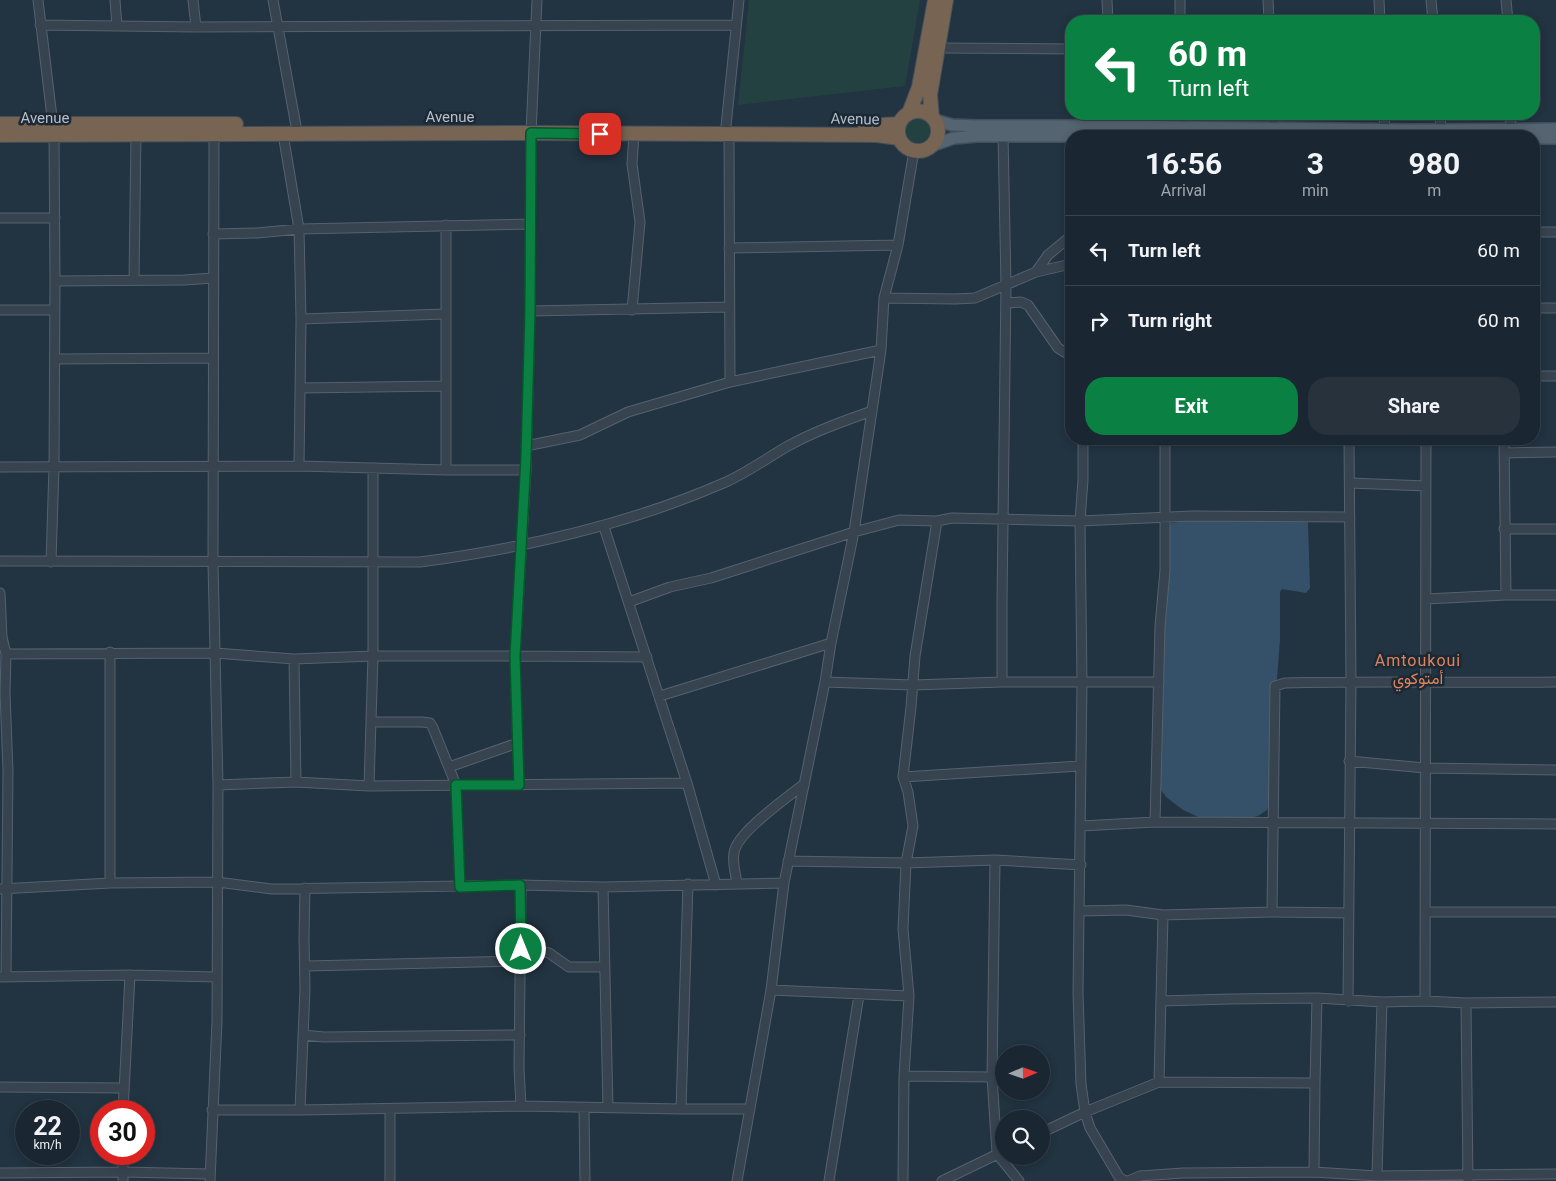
<!DOCTYPE html>
<html lang="en">
<head>
<meta charset="utf-8">
<style>
	body { margin:0; font-family:Roboto,Vazirmatn,sans-serif; background:#27323d; color:#f1f3f6; height:100vh; display:flex; flex-direction:column; font-size:19px; white-space:nowrap }
	* { box-sizing:border-box; margin:0 }
	p { font-size:16px; color:#9fa5ab }
	.icon { flex:none; width:28px; height:28px; fill:none; stroke:currentColor; stroke-width:2; stroke-linecap:round; stroke-linejoin:round }
	.map { position:relative; flex:1; overflow:hidden }
	.drawer { position:absolute; left:1065px; top:130px; width:475px; height:315px; display:flex; flex-direction:column; background:#1a2631; border-radius:20px; box-shadow:0 2px 8px #0003,0 0 0 1px #38434d }
	.drawer>* { flex:none }
	.top-card { position:absolute; left:1065px; top:15px; width:475px; height:105px; border-radius:20px; box-shadow:0 2px 8px #0003,0 0 0 1px #38434d; background:#0b8043; color:#fff; overflow:hidden }
	.needle { width:32px; rotate:88deg }
	.fabs { position:absolute; left:995px; top:1045px; display:grid; gap:10px }
	.fabs a { display:grid; place-items:center; width:55px; height:55px; border-radius:50%; background:#1a2631; box-shadow:0 2px 8px #0003,0 0 0 1px #38434d; font-size:25px }
	.speed { position:absolute; left:15px; top:1100px; display:flex; gap:10px; font-size:25px; font-weight:700; text-align:center }
	.speed>* { display:grid; place-content:center; width:65px; height:65px; border-radius:50%; background:#1a2631; box-shadow:0 2px 8px #0003,0 0 0 1px #38434d; line-height:1 }
	.speed small { font-size:12px; font-weight:400 }
	.speed .limit { border:8px solid #d22; background:#fff; color:#111 }
	.pin { position:absolute; display:grid; place-items:center; width:42px; height:42px; color:#fff; margin:-21px; border-radius:10px; box-shadow:0 2px 8px #0006 }
	.me { position:absolute; width:55px; margin:-28px; rotate:0deg; stroke-linejoin:round; filter:drop-shadow(0 0 4px #0008) }
	.turn { display:flex; align-items:center; gap:18px; height:105px; padding:0 20px; font-size:22px }
	.turn .icon { width:65px; height:65px; stroke-width:2.5 }
	.turn b { display:block; font-size:35px; line-height:42px }
	.eta { display:flex; justify-content:space-evenly; align-items:center; height:85px; text-align:center }
	.eta b { font-size:30px; font-weight:700; line-height:35px }
	.primary-button { display:flex; gap:10px; margin-top:auto; padding:10px 20px }
	.primary-button a { flex:1; height:58px; border-radius:20px; background:#0b8043; color:#fff; font-size:20px; font-weight:700; line-height:58px; text-align:center }
	.primary-button a+a { background:#27323d; color:#f1f3f6 }
	ul { padding:0; list-style:none }
	li { display:flex; align-items:center; gap:15px; height:70px; padding:0 20px; border-top:1px solid #38434d }
	li div { flex:1 }
	li b { display:block; font-size:19px }
	li em { font-style:normal }
	.map>svg:first-child { display:block }
	.green { fill:#244141 }
	.water { fill:#345169 }
	.lines { fill:none; stroke-linecap:round; stroke-linejoin:round }
	.minor-casing { stroke:#55626e; stroke-width:11 }
	.major-casing { stroke:#43505c; stroke-width:14 }
	.highway-casing { stroke:#424f5b; stroke-width:16 }
	.minor { stroke:#374450; stroke-width:9 }
	.major { stroke:#546470; stroke-width:11 }
	.highway { stroke:#776453; stroke-width:14 }
	.route-casing { stroke:#07532c; stroke-width:12 }
	.route { stroke:#0b8043; stroke-width:9 }
	.labels { text-anchor:middle; dominant-baseline:central; stroke-width:5; stroke-linejoin:round; paint-order:stroke }
	.street-label { font-size:15px; fill:#b3bfcb; stroke:#1c2935 }
	.neighbourhood-label { font-size:16px; letter-spacing:1px; fill:#de845b; stroke:#1c2935 }
</style>
</head>
<body>
<div class="map">
<svg width="1556" height="1181" viewBox="0 0 1556 1181">
	<rect width="100%" height="100%" fill="#223341"/>
	<path class="green" d="M 749,0 L 920,0 L 905,86 L 738,105 Z
		M904 130a13 13 0 1 1 26 0a13 13 0 1 1-26 0Z"/>
	<path class="water" d="M 1302,520 L 1308,522 L 1310,588 L 1306,593 L 1282,589 L 1280,592 L 1280,640 L 1277,679 L 1272,687 L 1269,714 L 1272,723 L 1270,801 L 1267,810 L 1258,816 L 1245,819 L 1203,819 L 1183,810 L 1166,797 L 1161,790 L 1158,782 L 1160,712 L 1170,525 L 1172,523 L 1188,521 Z"/>
	<g class="lines">
		<g class="minor-casing">
			<path id="minor" d="M 38,0 L 54,134 L 55,281 L 54,467 L 51,562
				M 115,0 L 117,26
				M 193,0 L 196,27
				M 273,0 L 296,126
				M 1107,0 L 1108,21
				M 1180,0 L 1180,21
				M 1268,0 L 1269,21
				M 1379,0 L 1380,21
				M 1431,0 L 1433,21
				M 1506,0 L 1508,21
				M 40,25 L 196,27 L 736,25
				M 939,48 L 1071,49
				M 1112,114 L 1113,131
				M 1183,114 L 1183,128
				M 1273,114 L 1275,136
				M 1440,114 L 1441,129
				M 726,126 L 739,0
				M 1384,129 L 1385,114
				M 283,134 L 299,229 L 301,319 L 299,466
				M 729,134 L 730,382
				M 1510,136 L 1511,114
				M 0,218 L 55,218
				M 446,225 L 446,470
				M 1534,232 L 1556,232
				M 213,234 L 257,233 L 299,229 L 530,224
				M 729,248 L 898,245
				M 1036,272 L 1071,264
				M 134,280 L 136,134
				M 55,281 L 184,280 L 213,278
				M 884,298 L 955,299 L 975,298 L 1036,272 L 1048,255 L 1071,236
				M 1006,303 L 1021,302 L 1028,305 L 1058,348 L 1071,356
				M 1534,308 L 1556,308
				M 0,310 L 55,310
				M 632,310 L 640,222 L 632,164 L 634,134
				M 530,311 L 729,307
				M 301,319 L 445,314
				M 55,359 L 213,358
				M 1534,376 L 1556,376
				M 300,388 L 446,386
				M 1083,439 L 1083,480 L 1080,521 L 1082,682 L 1078,993 L 1081,1084 L 1085,1112 L 1090,1128 L 1119,1177 L 1125,1181
				M 1504,439 L 1506,595
				M 526,446 L 580,435 L 628,412 L 730,382 L 881,350
				M 1504,453 L 1556,452
				M 0,467 L 299,466 L 446,470 L 526,470
				M 1350,483 L 1426,486
				M 1504,529 L 1556,529
				M 0,561 L 420,562 C 525,548 628,525 726,482 C 748,472 767,458 788,446 C 815,431 844,421 872,411
				M 0,593 L 2,637 L 6,654 L 5,693 L 8,771 L 6,976
				M 1426,599 L 1506,595 L 1556,595
				M 629,602 L 670,587 L 711,578 L 854,532 L 899,520 L 937,521 L 952,518 L 1080,521 L 1192,516 L 1350,517
				M 6,654 L 215,653 L 294,659 L 373,656 L 515,656 L 647,657
				M 294,659 L 296,782
				M 825,682 L 913,685 L 1002,682 L 1159,682
				M 1002,682 L 1002,603 L 1006,285 L 1003,135
				M 660,696 L 831,643
				M 371,722 L 422,722 L 430,723 L 433,728 L 456,785 L 460,887
				M 1349,761 L 1425,768 L 1556,770
				M 449,767 L 512,745
				M 903,777 L 1080,766
				M 687,783 L 716,885
				M 218,785 L 296,782 L 369,786 L 687,783 L 604,527
				M 519,785 L 515,656 L 526,470 L 530,311 L 531,133 L 537,0
				M 369,786 L 373,656 L 373,468
				M 1155,822 L 1160,626 L 1165,570 L 1165,439
				M 1081,826 L 1155,822 L 1556,824
				M 995,860 L 992,1077 L 997,1154 L 1019,1181
				M 788,861 L 906,863 L 995,860 L 1081,865
				M 110,883 L 110,652
				M 737,884 C 736,875 732,862 734,853 C 736,833 788,797 804,784
				M 521,885 L 519,1068 L 521,1106
				M 603,887 L 608,1108
				M 0,889 L 110,883 L 217,882 L 272,889 L 521,885 L 603,887 L 784,883
				M 1080,911 L 1126,910 L 1163,915 L 1272,912 L 1348,913
				M 1272,912 L 1275,686 L 1285,683 C 1375,681 1466,683 1556,682
				M 1425,912 L 1556,912
				M 521,949 L 538,950 L 549,953 L 569,967 L 605,967
				M 306,966 L 521,961
				M 0,977 L 130,975 L 217,977
				M 771,990 L 909,996
				M 1161,1001 L 1230,999 L 1317,998 L 1382,1002 L 1425,1001 L 1466,1003 L 1556,1002
				M 1348,1001 L 1351,681 L 1349,439
				M 1425,1001 L 1426,439
				M 1466,1003 L 1468,1181
				M 303,1035 L 324,1037 L 520,1035
				M 904,1076 L 992,1077
				M 1159,1082 L 1163,915
				M 0,1087 L 123,1088
				M 584,1107 L 585,1181
				M 681,1109 L 688,884
				M 212,1110 L 300,1110 L 521,1106 L 681,1109 L 750,1109
				M 300,1110 L 305,989 L 304,937 L 305,888
				M 123,1111 L 130,975
				M 1041,1133 L 1085,1112 L 1159,1082 L 1315,1083
				M 123,1154 L 123,1181
				M 1314,1172 L 1315,1083 L 1317,998
				M 0,1173 L 123,1172 L 210,1174
				M 1377,1176 L 1382,1002
				M 210,1181 L 217,1021 L 218,785 L 213,563 L 214,134
				M 390,1181 L 390,1109
				M 737,1181 L 771,990 L 784,883 L 825,682 L 831,643 L 854,532 L 881,350 L 884,298 L 898,245 L 914,151
				M 829,1181 L 859,995
				M 903,1181 L 904,1076 L 909,996 L 903,929 L 906,863 L 913,826 L 908,792 L 903,777 L 911,707 L 915,656 L 937,521
				M 942,1181 L 1004,1151
				M 1128,1181 L 1140,1176 L 1183,1173 L 1314,1172 L 1377,1176 L 1556,1174"/>
		</g>
		<g class="major-casing">
			<path id="major" d="M 935,120 L 952,125 L 978,126 L 1112,126 L 1412,130 L 1556,129
				M 1534,138 L 1556,138
				M 931,146 L 954,138 L 977,136 L 1198,136"/>
		</g>
		<g class="highway-casing">
			<path id="highway" d="M898 131a20 20 0 1 1 40 0a20 20 0 1 1-40 0Z
				M 909,113 L 919,87 L 935,0
				M 932,117 L 930,95 L 946,0
				M 0,124 L 236,124
				M 865,126 L 899,124
				M 0,135 L 531,133 L 877,135 L 899,138"/>
		</g>
		<use href="#minor" class="minor"/>
		<use href="#major" class="major"/>
		<use href="#highway" class="highway"/>
	</g>
	<g class="lines">
		<g class="route-casing">
			<path id="route" d="M 521,949 L 520,885 L 460,887 L 456,785 L 519,785 L 515,656 L 526,458 L 530,311 L 531,133 L 600,134"/>
		</g>
		<use href="#route" class="route"/>
	</g>
	<g class="labels">
		<g class="street-label">
			<text x="450" y="117">Avenue</text>
			<text x="45" y="118">Avenue</text>
			<text transform="translate(855 119) rotate(1)">Avenue</text>
		</g>
		<g class="neighbourhood-label">
			<text x="1418" y="660">Amtoukoui<tspan x="1418" dy="18">أمتوكوي</tspan></text>
		</g>
	</g>
</svg>
<div class="fabs">
<a><svg class="needle" viewBox="-14 -14 28 28"><path d="M0-13l5 13h-10z" fill="#e53935"/><path d="M0 13l5-13h-10z" fill="#9fa5ab"/></svg></a>
<a><svg class="icon" aria-label="search" viewBox="0 0 24 24"><circle cx="10" cy="10" r="6"/><path d="M15 15l6 6"/></svg></a>
</div>
<div class="speed"><div>22<small>km/h</small></div><div class="limit">30</div></div>
<div class="pin" style="left:600px;top:134px;background:#d93025"><svg class="icon" aria-label="arrive" viewBox="0 0 24 24"><path d="M6 21V4h12l-3 4 3 4H6"/></svg></div>
<svg class="me" style="left:521px;top:949px" viewBox="-20 -20 40 40"><circle r="17" fill="#0b8043" stroke="#fff" stroke-width="3"/><path d="M0-11L8 9 0 5-8 9z" fill="#fff"/></svg>
<div class="top-card">
<div class="turn"><svg class="icon" aria-label="left" viewBox="0 0 24 24"><path d="M17 20v-9H6M10 6l-5 5 5 5"/></svg><div><b>60 m</b>Turn left</div></div>
</div>
<section class="drawer">
<div class="eta">
<div><b>16:56</b><p>Arrival</p></div>
<div><b>3</b><p>min</p></div>
<div><b>980</b><p>m</p></div>
</div>
<ul>
<li><svg class="icon" aria-label="left" viewBox="0 0 24 24"><path d="M17 20v-9H6M10 6l-5 5 5 5"/></svg><div><b>Turn left</b></div><em>60 m</em></li>
<li><svg class="icon" aria-label="right" viewBox="0 0 24 24"><path d="M7 20v-9h11M14 6l5 5-5 5"/></svg><div><b>Turn right</b></div><em>60 m</em></li>
</ul>
<div class="primary-button"><a>Exit</a><a>Share</a></div>
</section>
</div>
</body>
</html>
